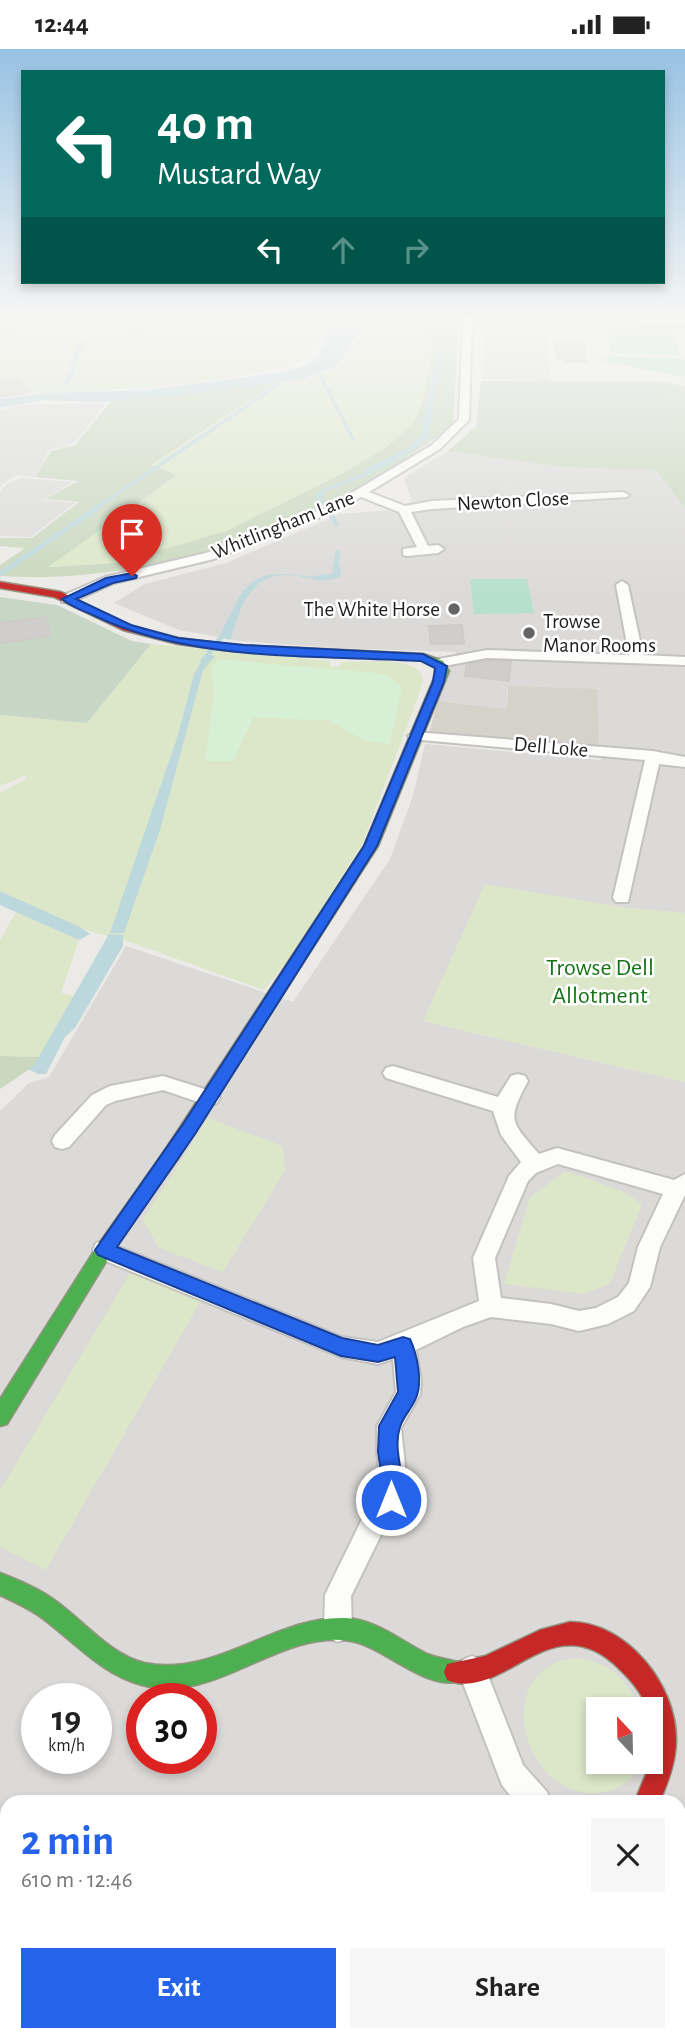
<!DOCTYPE html>
<html lang="en">
<head>
<meta charset="utf-8">
<style>
	body { margin:0; font-family:"Alegreya Sans",sans-serif; background:#f6f6f6; color:#222; height:100vh; display:flex; flex-direction:column; font-size:26px; white-space:nowrap }
	* { box-sizing:border-box; margin:0 }
	p { font-size:23px; color:#767676 }
	.icon { flex:none; width:38px; height:38px; fill:none; stroke:currentColor; stroke-width:2; stroke-linecap:round; stroke-linejoin:round }
	.map { position:relative; flex:1; overflow:hidden }
	.details { position:absolute; left:0px; top:1746px; width:686px; height:247px; display:flex; flex-direction:column; background:#fff; border-radius:21px 21px 0 0; box-shadow:0 4px 10px #0003 }
	.details>* { flex:none }
	.banner { position:absolute; left:21px; top:21px; width:644px; height:214px; border-radius:0px; box-shadow:0 4px 10px #0003; background:#00695c; color:#fff; overflow:hidden }
	.needle { width:46px; rotate:338deg }
	.fabs { position:absolute; left:586px; top:1648px; display:grid; gap:14px }
	.fabs a { display:grid; place-items:center; width:77px; height:77px; border-radius:0px; background:#fff; box-shadow:0 4px 10px #0003; font-size:35px }
	.speed { position:absolute; left:21px; top:1634px; display:flex; gap:14px; font-size:35px; font-weight:700; text-align:center }
	.speed>* { display:grid; place-content:center; width:91px; height:91px; border-radius:50%; background:#fff; box-shadow:0 4px 10px #0003; line-height:1 }
	.speed small { font-size:18px; font-weight:400 }
	.speed .limit { border:10px solid #d22; background:#fff; color:#111 }
	.pin { position:absolute; display:grid; place-items:center; width:60px; height:60px; color:#fff; margin:-72px -30px; border-radius:50% 50% 50% 0; rotate:-45deg; box-shadow:0 0 7px #0007 }
	.pin .icon { rotate:45deg }
	.me { position:absolute; width:77px; margin:-38px; rotate:0deg; stroke-linejoin:round; filter:drop-shadow(0 0 5px #0008) }
	.turn { display:flex; align-items:center; gap:24px; height:147px; padding:0 21px; font-size:32px }
	.turn .icon { width:91px; height:91px; stroke-width:2.5 }
	.turn b { display:block; font-size:49px; line-height:60px }
	.lanes { display:flex; align-items:center; height:66px; padding:0 21px; background:#0003; justify-content:center; gap:35px; direction:ltr }
	.lanes .off { opacity:.35 }
	.round { display:grid; place-items:center; flex:none; width:74px; height:74px; border-radius:0px; background:#f6f6f6 }
	.headline { display:flex; align-items:center; justify-content:space-between; height:119px; padding:0 21px }
	h1 { font-size:42px; font-weight:700; line-height:52px; color:#2563eb }
	.primary-button { display:flex; gap:14px; margin-top:auto; padding:14px 21px }
	.primary-button a { flex:1; height:80px; border-radius:0px; background:#2563eb; color:#fff; font-size:28px; font-weight:700; line-height:80px; text-align:center }
	.primary-button a+a { background:#f6f6f6; color:#222 }
	.status { display:flex; justify-content:space-between; align-items:center; height:49px; padding:0 35px; background:#fff; direction:ltr }
	.status svg { height:19px; fill:currentColor }
	.map>svg:first-child { display:block }
	.residential { fill:#dbdad8; fill-rule:evenodd }
	.construction { fill:#d5d3c9 }
	.grass { fill:#dbe7c8 }
	.forest { fill:#c9d8be }
	.cemetery { fill:#c7d6c5 }
	.park { fill:#d7f0d5 }
	.pitch { fill:#b6e0cb }
	.parking { fill:#dcdbda }
	.water { fill:#bdd8dc }
	.lines { fill:none; stroke-linecap:round; stroke-linejoin:round }
	.stream-far1 { stroke:#bdd8dc; stroke-width:3.5 }
	.stream { stroke:#bdd8dc; stroke-width:5 }
	.building { fill:#d0cecc; stroke:#cfcbc8; stroke-width:2 }
	.street-casing { stroke:#c3c2c1; stroke-width:4 }
	.fast-casing { stroke:#949481; stroke-width:3 }
	.slow-casing { stroke:#949481; stroke-width:3 }
	.jam-casing { stroke:#949481; stroke-width:3 }
	.street { fill:#fcfcfb; fill-rule:evenodd }
	.fast { fill:#4caf50; fill-rule:evenodd }
	.slow { fill:#ffc107; fill-rule:evenodd }
	.jam { fill:#c62828; fill-rule:evenodd }
	.route { fill:#2563eb; stroke:#184099; stroke-width:2 }
	.poi-dot { fill:#666564; stroke:#fff; stroke-width:2.5 }
	.labels { text-anchor:middle; dominant-baseline:central; stroke-width:5; stroke-linejoin:round; paint-order:stroke }
	.far-street-label { font-size:21px; fill:#1e1e1e; stroke:#fff }
	.far-poi-label { font-size:21px; fill:#1e1e1e; stroke:#fff; text-anchor:end }
	.park-label { font-size:24px; fill:#157316; stroke:#fff }
</style>
</head>
<body>
<div class="status"><b>12:44</b><svg viewBox="0 0 49 12"><path d="M0 12V9h3v3zM5 12V6h3v6zM10 12V3h3v9zM15 12V0h3v12zM26 1h20v11H26zM47 4h2v5h-2z"/></svg></div>
<div class="map">
<svg width="685" height="1992" viewBox="0 0 685 1992">
	<rect width="100%" height="100%" fill="#eceae7"/>
	<path class="residential" d="M 448,402 L 562,418 L 657,422 L 685,460 L 685,864 L 627,859 L 423,972 L 685,1033 L 685,1807 L 679,1809 L 679,1754 L 7,1754 L 7,1920 L 0,1919 L 0,1062 L 29,1034 L 49,1028 L 126,897 L 293,953 L 390,810 L 413,747 L 425,695 L 601,711 L 596,640 L 507,640 L 507,660 L 438,652 L 456,603 L 336,599 L 240,592 L 179,581 L 114,554 L 145,535 L 226,514 L 340,465 L 391,461 L 412,453 L 404,429 ZM 37,1650 L 96,1650 L 96,1710 L 37,1710 ZM 142,1650 L 201,1650 L 201,1710 L 142,1710 ZM 598,1661 L 651,1661 L 651,1713 L 598,1713 Z"/>
	<path class="construction" d="M 0,269 L 31,269 L 24,283 L 0,288 Z
		M 19,327 L 29,345 L 0,349 L 0,328 Z
		M 508,637 L 597,640 L 600,705 L 428,687 L 438,652 L 507,660 Z"/>
	<path class="grass" d="M 31,269 L 339,269 L 301,314 L 224,330 L 127,340 L 29,345 L 19,327 L 0,328 L 0,288 L 24,283 Z
		M 371,271 L 422,275 L 433,299 L 422,353 L 413,374 L 388,397 L 338,427 L 226,482 L 116,514 L 46,518 L 177,426 L 150,417 L 275,335 L 307,331 L 332,322 L 344,314 Z
		M 151,595 L 330,612 L 330,617 L 340,618 L 341,613 C 366,613 404,606 422,625 L 423,632 L 416,654 L 412,657 L 415,657 L 362,795 L 294,903 L 264,941 L 124,891 L 88,882 L 0,842 L 0,744 L 25,731 L 26,726 L 0,737 L 0,666 L 87,674 Z
		M 485,835 L 627,859 L 685,864 L 685,1033 L 423,972 Z
		M 16,863 L 79,891 L 61,944 L 74,947 L 39,1008 L 0,1007 L 0,891 Z
		M 208,1069 L 283,1097 L 285,1121 L 223,1223 L 159,1199 L 143,1171 Z
		M 566,1122 L 622,1142 L 642,1155 L 610,1234 L 585,1245 L 504,1235 L 530,1148 Z
		M 130,1224 L 202,1250 L 46,1521 L 0,1498 L 0,1441 Z
		M 578,1609 C 616,1616 623,1631 644,1661 L 598,1661 L 598,1713 L 642,1713 C 635,1727 626,1737 611,1741 C 538,1765 487,1644 557,1613 C 563,1610 571,1610 578,1609 Z"/>
	<path class="forest" d="M 373,269 L 459,269 L 453,376 C 326,472 161,537 0,527 L 0,516 L 25,499 L 0,497 L 0,489 L 32,489 L 79,453 L 45,450 L 78,432 L 35,428 L 51,402 L 75,396 L 111,352 L 276,334 L 151,416 L 177,426 L 48,518 L 116,514 L 226,482 L 338,427 L 388,397 L 413,374 L 422,355 L 433,299 L 422,275 L 371,271 Z
		M 655,332 L 685,337 L 685,460 L 657,422 L 562,418 L 448,402 L 474,379 L 675,378 Z
		M 0,1007 L 39,1008 L 34,1017 L 0,1040 Z
		M 685,1807 L 685,1959 L 679,1961 L 679,1809 Z
		M 0,1919 L 7,1920 L 7,1986 L 588,1986 L 568,1992 L 0,1992 Z"/>
	<path class="cemetery" d="M 481,332 L 655,332 L 676,378 L 476,379 Z
		M 0,548 L 57,556 L 132,592 L 151,595 L 87,674 L 0,666 Z"/>
	<path class="park" d="M 219,610 L 387,625 L 402,638 L 390,695 L 365,692 L 329,671 L 253,669 L 233,712 L 205,712 L 214,644 L 211,619 Z"/>
	<path class="pitch" d="M 604,271 L 685,275 L 685,284 L 605,282 Z
		M 606,284 L 673,285 L 680,306 L 611,304 Z
		M 610,307 L 685,310 L 685,328 L 601,312 Z
		M 470,530 L 527,530 L 534,564 L 474,565 Z"/>
	<path class="parking" d="M 485,270 L 549,272 L 550,276 L 575,277 L 576,287 L 547,286 L 550,332 L 483,330 Z
		M 106,354 L 80,388 L 68,397 L 49,401 L 35,428 L 17,426 L 0,437 L 0,361 L 23,356 Z
		M 21,429 L 73,433 L 42,451 L 75,454 L 31,488 L 0,487 L 0,443 L 8,434 Z
		M 403,535 L 441,536 L 444,566 L 405,566 Z"/>
	<path class="water" d="M 139,269 L 144,269 L 136,290 L 300,290 L 327,287 L 342,269 L 371,269 L 362,278 L 338,317 L 301,331 L 172,347 L 100,353 L 43,351 L 0,359 L 0,350 L 50,344 L 148,341 L 272,325 L 304,317 L 316,310 L 324,294 L 322,290 L 304,293 L 85,293 L 70,334 L 64,335 L 78,293 L 0,293 L 0,291 L 129,290 Z
		M 442,269 L 445,269 L 446,273 L 429,389 C 402,414 360,430 326,442 L 322,450 L 327,454 L 321,457 L 315,447 C 321,438 333,437 344,432 C 369,422 403,408 423,389 Z
		M 334,516 L 340,516 L 341,527 C 327,535 313,530 298,527 C 253,520 240,554 231,591 L 220,589 C 232,575 234,556 245,541 C 265,514 302,530 328,528 L 333,526 Z
		M 206,605 L 215,607 L 203,621 L 160,781 L 124,884 L 110,884 L 178,686 L 194,625 Z
		M 0,842 L 80,878 L 90,885 L 79,891 L 0,856 Z
		M 109,885 L 123,886 L 123,897 L 75,979 L 65,988 L 46,1025 L 38,1025 L 28,1020 L 34,1016 Z"/>
	<g class="lines">
		<path class="stream-far1" d="M 320,326 L 353,390
			M 366,422 L 413,398 L 421,389 L 432,341
			M 317,448 L 330,461
			M 93,461 L 278,336 L 282,329"/>
		<path class="stream" d="M 328,460 L 336,475
			M 0,525 L 96,460
			M 318,529 L 334,527 L 338,504
			M 203,612 L 222,587 L 245,543"/>
	</g>
	<path class="building" d="M 554,289 L 583,289 L 586,313 L 565,313 L 564,310 L 557,310 Z
		M 46,568 L 50,587 L 0,594 L 0,574 Z
		M 462,576 L 464,595 L 431,595 L 429,577 Z
		M 487,612 L 511,612 L 509,632 L 465,627 L 467,615 Z"/>
	<g class="lines">
		<g class="street-casing">
			<path id="street" d="M 463,269 L 472,269 L 469,371 L 440,400 L 369,443 L 405,457 L 432,452 L 623,443 L 629,446 L 627,448 L 432,460 L 411,463 L 428,497 L 438,496 L 444,500 L 438,504 L 407,507 L 403,506 L 403,500 L 417,498 L 399,463 L 361,448 L 336,462 L 214,510 L 114,534 L 72,553 L 62,553 L 62,547 L 105,528 L 206,504 L 328,458 L 432,396 L 459,370 Z
				M 622,532 L 628,536 L 643,606 L 685,608 L 685,616 L 487,609 L 439,618 L 432,614 L 439,610 L 487,601 L 629,606 L 616,536 Z
				M 415,683 L 653,702 L 685,708 L 685,718 L 659,715 L 628,853 L 616,853 L 613,849 L 645,711 L 410,690 L 408,687 Z
				M 393,1017 L 498,1048 L 511,1027 L 518,1025 L 525,1027 L 528,1032 C 507,1071 510,1072 539,1105 L 557,1099 L 674,1131 L 685,1125 L 685,1146 L 660,1198 L 650,1238 L 634,1262 L 608,1275 L 579,1282 L 551,1275 L 491,1268 L 463,1278 L 416,1301 L 421,1332 L 420,1345 L 401,1379 L 407,1436 L 404,1451 L 381,1486 L 351,1547 L 352,1579 L 348,1589 L 338,1593 L 328,1589 L 324,1579 L 325,1546 L 363,1468 L 379,1446 L 381,1436 L 377,1403 L 377,1377 L 396,1343 L 393,1310 L 378,1315 L 341,1308 L 96,1208 L 93,1201 L 96,1194 L 104,1192 L 342,1288 L 378,1293 L 479,1252 L 473,1209 L 509,1127 L 521,1113 L 501,1086 L 493,1062 L 386,1029 L 383,1024 L 386,1019 ZM 558,1115 L 663,1145 L 638,1198 L 629,1234 L 618,1248 L 596,1259 L 579,1262 L 551,1255 L 501,1249 L 495,1209 L 528,1132 L 536,1124 Z
				M 163,1027 L 217,1044 L 220,1049 L 217,1054 L 210,1057 L 163,1041 L 115,1052 L 106,1056 L 69,1098 L 62,1100 L 55,1098 L 52,1092 L 55,1086 L 92,1046 L 110,1037 Z
				M 472,1607 L 482,1611 L 523,1716 L 547,1743 L 551,1754 L 516,1754 L 502,1736 L 458,1621 L 462,1611 Z"/>
		</g>
		<g class="fast-casing">
			<path id="fast" d="M 298,599 L 423,605 L 443,612 L 449,622 L 378,797 L 354,834 L 349,835 L 342,831 L 364,797 L 437,622 L 434,616 L 421,611 L 294,604 L 292,602 Z
				M 171,1099 L 177,1101 L 180,1106 L 177,1111 L 110,1206 L 7,1375 L 0,1377 L 0,1350 L 98,1196 L 165,1101 Z
				M 0,1524 C 20,1532 40,1540 57,1553 C 84,1573 111,1606 144,1614 C 216,1629 274,1567 345,1569 C 375,1570 401,1592 427,1605 C 439,1610 451,1610 463,1615 L 466,1623 L 463,1631 C 429,1645 385,1598 351,1592 C 277,1580 218,1656 142,1636 C 100,1625 72,1590 38,1566 C 26,1558 13,1552 0,1546 Z"/>
		</g>
		<g class="slow-casing">
			<path id="slow" d="M 349,827 L 356,831 L 177,1111 L 165,1111 L 162,1106 L 165,1101 L 344,828 Z"/>
		</g>
		<g class="jam-casing">
			<path id="jam" d="M 0,533 L 61,543 L 131,577 L 178,589 L 232,596 L 298,599 L 304,602 L 298,605 L 232,602 L 178,595 L 123,581 L 54,548 L 0,539 Z
				M 570,1573 C 627,1573 677,1637 676,1691 C 676,1713 668,1734 659,1754 L 634,1754 L 651,1713 L 651,1661 L 648,1661 C 642,1642 627,1627 613,1614 C 548,1558 503,1654 447,1631 L 444,1623 L 447,1615 L 485,1607 L 540,1581 Z"/>
		</g>
		<use href="#street" class="street"/>
		<use href="#fast" class="fast"/>
		<use href="#slow" class="slow"/>
		<use href="#jam" class="jam"/>
	</g>
	<linearGradient id="sky" x2="0" y2="1"><stop stop-color="#97c2e3"/><stop offset="0.49" stop-color="#f6f6f4"/><stop offset="1" stop-color="#f6f6f4" stop-opacity="0"/></linearGradient>
	<rect width="685" height="548" fill="url(#sky)"/>
	<path class="route" d="M 132,524 L 137,527 L 136,529 L 113,534 L 76,550 L 131,576 L 178,589 L 244,596 L 423,605 L 447,617 L 444,633 L 377,797 L 195,1085 L 117,1198 L 342,1289 L 378,1296 L 403,1288 L 410,1290 C 417,1305 423,1333 416,1349 C 412,1359 403,1368 400,1378 C 391,1405 410,1431 398,1458 L 391,1461 L 383,1458 L 380,1451 L 383,1436 L 378,1403 L 379,1377 L 398,1343 L 395,1308 L 378,1313 L 341,1307 L 98,1206 L 95,1201 L 183,1075 L 364,797 L 433,633 L 435,619 L 421,612 C 315,606 191,613 95,567 C 84,562 71,558 62,550 L 106,529 Z"/>
	<g class="poi-dot">
		<circle cx="454" cy="560" r="7"/>
		<circle cx="529" cy="584" r="7"/>
	</g>
	<g class="labels">
		<g class="far-street-label">
			<text transform="translate(513 452) rotate(-3)">Newton Close</text>
			<text transform="translate(283 476) rotate(-22)">Whitlingham Lane</text>
			<text transform="translate(551 698) rotate(5)">Dell Loke</text>
		</g>
		<g class="far-poi-label">
			<text x="440" y="560">The White Horse</text>
			<text x="543" y="572" text-anchor="start">Trowse<tspan x="543" dy="24">Manor Rooms</tspan></text>
		</g>
		<g class="park-label">
			<text x="600" y="919">Trowse Dell<tspan x="600" dy="28">Allotment</tspan></text>
		</g>
	</g>
</svg>
<div class="fabs">
<a><svg class="needle" viewBox="-14 -14 28 28"><path d="M0-13l5 13h-10z" fill="#e53935"/><path d="M0 13l5-13h-10z" fill="#767676"/></svg></a>
</div>
<div class="speed"><div>19<small>km/h</small></div><div class="limit">30</div></div>
<div class="pin" style="left:132px;top:527px;background:#d93025"><svg class="icon" aria-label="arrive" viewBox="0 0 24 24"><path d="M6 21V4h12l-3 4 3 4H6"/></svg></div>
<svg class="me" style="left:391px;top:1451px" viewBox="-20 -20 40 40"><circle r="17" fill="#2563eb" stroke="#fff" stroke-width="3"/><path d="M0-11L8 9 0 5-8 9z" fill="#fff"/></svg>
<div class="banner">
<div class="turn"><svg class="icon" aria-label="left" viewBox="0 0 24 24"><path d="M17 20v-9H6M10 6l-5 5 5 5"/></svg><div><b>40 m</b>Mustard Way</div></div>
<div class="lanes"><svg class="icon" aria-label="left" viewBox="0 0 24 24"><path d="M17 20v-9H6M10 6l-5 5 5 5"/></svg><svg class="icon off" aria-label="ahead" viewBox="0 0 24 24"><path d="M12 20V5M6 11l6-6 6 6"/></svg><svg class="icon off" aria-label="right" viewBox="0 0 24 24"><path d="M7 20v-9h11M14 6l5 5-5 5"/></svg></div>
</div>
<section class="details">
<div class="headline"><div><h1>2 min</h1><p>610 m · 12:46</p></div><a class="round"><svg class="icon" aria-label="close" viewBox="0 0 24 24"><path d="M6 6l12 12M18 6L6 18"/></svg></a></div>
<div class="primary-button"><a>Exit</a><a>Share</a></div>
</section>
</div>
</body>
</html>
